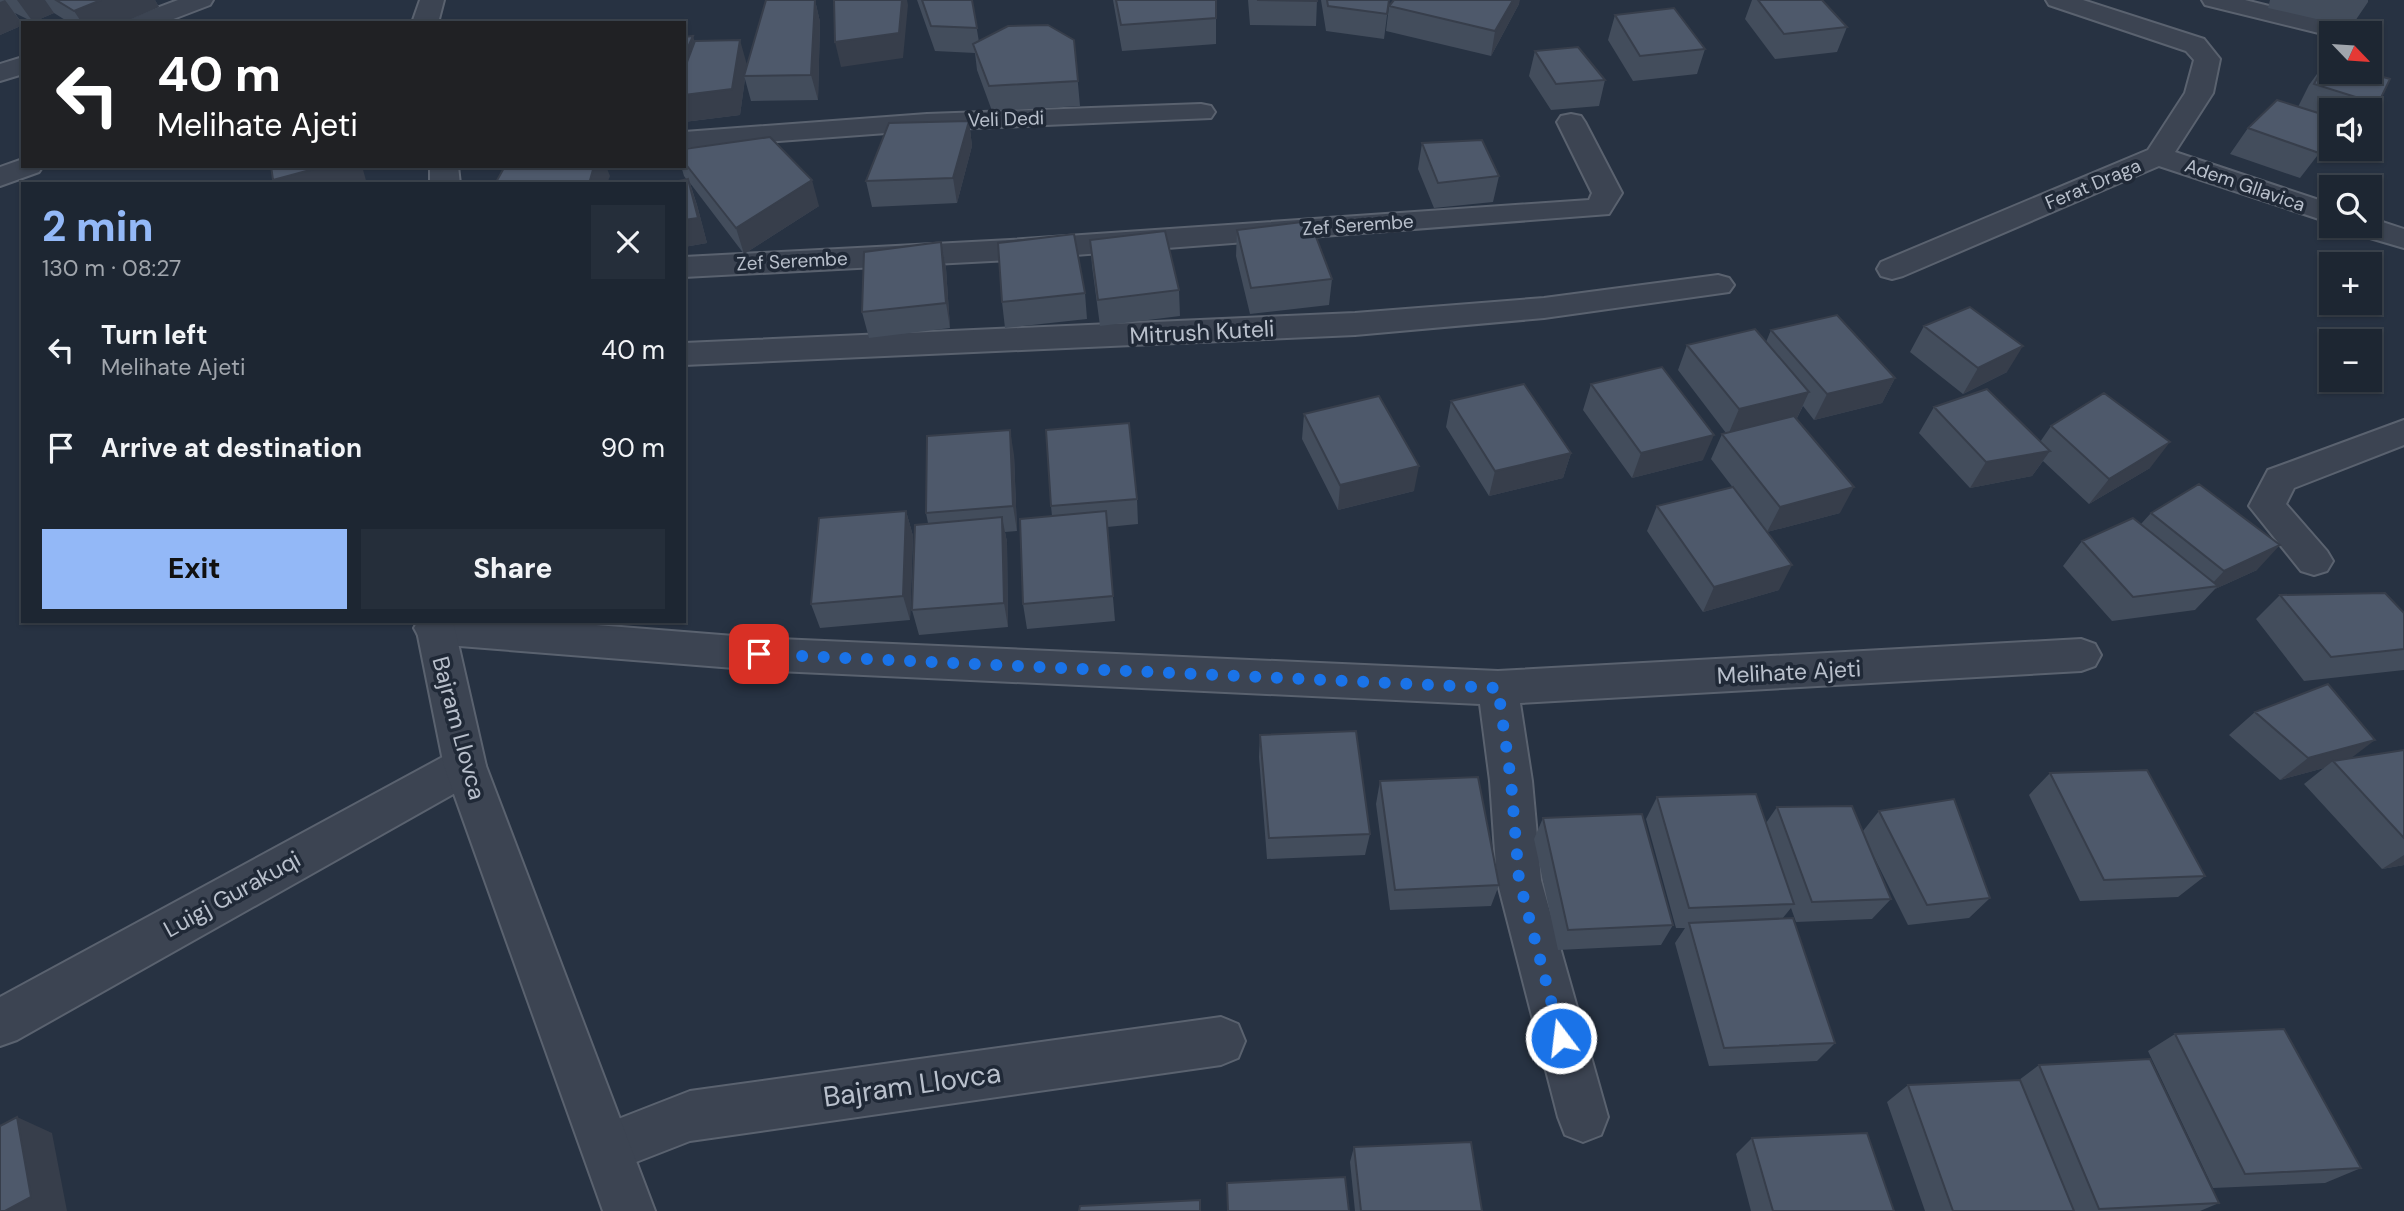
<!DOCTYPE html>
<html lang="en">
<head>
<meta charset="utf-8">
<style>
	body { margin:0; font-family:"DM Sans",sans-serif; background:#252e3a; color:#f1f3f6; height:100vh; display:flex; flex-direction:column; font-size:26px; white-space:nowrap }
	* { box-sizing:border-box; margin:0 }
	p { font-size:23px; color:#a0a5ac }
	.icon { flex:none; width:38px; height:38px; fill:none; stroke:currentColor; stroke-width:2; stroke-linecap:round; stroke-linejoin:round }
	.map { position:relative; flex:1; overflow:hidden }
	.drawer { position:absolute; left:21px; top:182px; width:665px; height:441px; display:flex; flex-direction:column; background:#1d2632; border-radius:0px; box-shadow:0 2px 5px #0004,0 0 0 2px #3b434d }
	.drawer>* { flex:none }
	.hud { position:absolute; left:21px; top:21px; width:665px; height:147px; border-radius:0px; box-shadow:0 2px 5px #0004,0 0 0 2px #3b434d; background:#202124; color:#fff; overflow:hidden }
	.needle { width:46px; rotate:115deg }
	.buttons { position:absolute; left:2319px; top:21px; display:grid; gap:14px }
	.buttons a { display:grid; place-items:center; width:63px; height:63px; border-radius:0px; background:#1d2632; box-shadow:0 2px 5px #0004,0 0 0 2px #3b434d; font-size:35px }
	.pin { position:absolute; display:grid; place-items:center; width:60px; height:60px; color:#fff; margin:-30px; border-radius:14px; box-shadow:0 4px 10px #0006 }
	.me { position:absolute; width:77px; margin:-38px; rotate:345deg; stroke-linejoin:round; filter:drop-shadow(0 0 5px #0008) }
	.turn { display:flex; align-items:center; gap:24px; height:147px; padding:0 21px; font-size:32px }
	.turn .icon { width:91px; height:91px; stroke-width:2.5 }
	.turn b { display:block; font-size:49px; line-height:60px }
	.round { display:grid; place-items:center; flex:none; width:74px; height:74px; border-radius:0px; background:#252e3a }
	.headline { display:flex; align-items:center; justify-content:space-between; height:119px; padding:0 21px }
	h1 { font-size:42px; font-weight:800; line-height:52px; color:#93b8f7 }
	.button { display:flex; gap:14px; margin-top:auto; padding:14px 21px }
	.button a { flex:1; height:80px; border-radius:0px; background:#93b8f7; color:#111; font-size:28px; font-weight:800; line-height:80px; text-align:center }
	.button a+a { background:#252e3a; color:#f1f3f6 }
	ul { padding:0; list-style:none }
	li { display:flex; align-items:center; gap:21px; height:98px; padding:0 21px }
	li div { flex:1 }
	li b { display:block; font-size:26px }
	li em { font-style:normal }
	.map>svg:first-child { display:block }
	.lines { fill:none; stroke-linecap:round; stroke-linejoin:round }
	.minor-casing { stroke:#5a626f; stroke-width:4 }
	.tertiary-casing { stroke:#5a626f; stroke-width:4 }
	.minor { fill:#3c4452; fill-rule:evenodd }
	.tertiary { fill:#3c4452; fill-rule:evenodd }
	.wall { fill:#434d5c }
	.shaded-wall { fill:#373e4b }
	.building { fill:#4e596b; stroke:#373e4b; stroke-width:2 }
	.route { stroke:#1a73e8; stroke-width:12; stroke-dasharray:0 21.6 }
	.labels { text-anchor:middle; dominant-baseline:central; stroke-width:7; stroke-linejoin:round; paint-order:stroke }
	.far-street-label { font-size:19px; fill:#b9c0cc; stroke:#202937 }
	.street-label { font-size:23px; fill:#b9c0cc; stroke:#202937 }
	.near-street-label { font-size:28px; fill:#b9c0cc; stroke:#202937 }
</style>
</head>
<body>
<div class="map">
<svg width="2404" height="1211" viewBox="0 0 2404 1211">
	<rect width="100%" height="100%" fill="#273242"/>
	<g class="lines">
		<g class="minor-casing">
			<path id="minor" d="M 178,0 L 213,0 L 210,5 L 163,23 L 126,23 L 130,18 Z
				M 2046,0 L 2083,0 L 2204,39 L 2220,59 L 2213,93 L 2175,152 L 2331,204 L 2331,223 L 2159,166 L 1903,276 L 1892,279 L 1881,276 L 1877,269 L 1881,262 L 2148,150 L 2185,93 L 2194,60 L 2186,51 L 2049,5 Z
				M 2202,0 L 2245,0 L 2350,26 L 2354,31 L 2331,33 L 2331,36 L 2205,5 Z
				M 23,57 L 23,74 L 0,81 L 0,64 Z
				M 1201,104 L 1211,106 L 1215,112 L 1211,118 L 927,130 L 684,148 L 684,132 L 927,114 Z
				M 1571,114 L 1581,116 L 1585,122 L 1622,193 L 1609,214 L 1010,260 L 684,277 L 684,257 L 1010,240 L 1589,200 L 1592,193 L 1557,122 L 1561,116 Z
				M 23,159 L 23,166 L 43,166 L 39,172 L 0,186 L 0,167 Z
				M 2370,218 L 2404,229 L 2404,248 L 2353,233 L 2349,226 L 2370,226 Z
				M 1718,275 L 1729,278 L 1734,285 L 1729,292 L 1544,318 L 1355,335 L 684,365 L 684,343 L 1355,313 L 1544,298 Z
				M 2404,420 L 2404,445 L 2294,488 L 2286,504 L 2327,551 L 2333,561 L 2327,571 L 2314,575 L 2301,571 L 2249,506 L 2268,470 Z
				M 418,621 L 546,621 L 759,638 L 1498,671 L 2081,639 L 2095,644 L 2101,655 L 2095,666 L 2081,671 L 1520,703 L 1532,781 L 1541,880 L 1608,1117 L 1601,1135 L 1583,1142 L 1565,1135 L 1558,1117 L 1497,880 L 1490,781 L 1480,704 L 759,670 L 434,644 L 420,639 L 414,628 Z
				M 465,748 L 480,753 L 486,766 L 480,779 L 17,1040 L 0,1046 L 0,997 L 450,753 Z
				M 1221,1017 L 1238,1024 L 1245,1041 L 1238,1058 L 1221,1065 L 690,1141 L 608,1173 L 590,1166 L 583,1148 L 590,1130 L 690,1091 Z"/>
		</g>
		<g class="tertiary-casing">
			<path id="tertiary" d="M 420,0 L 444,0 L 438,23 L 412,23 Z
				M 430,166 L 458,166 L 460,184 L 430,184 Z
				M 415,621 L 453,621 L 486,766 L 655,1211 L 603,1211 L 444,766 Z"/>
		</g>
		<use href="#minor" class="minor"/>
		<use href="#tertiary" class="tertiary"/>
	</g>
	<path class="wall" d="M 0,0 L 155,0 L 159,7 L 122,23 L 70,23 L 54,13 L 33,22 L 15,13 L 23,25 L 0,35 Z
		M 766,0 L 815,0 L 820,22 L 818,100 L 751,101 L 745,79 L 740,115 L 684,122 L 684,37 L 747,66 Z
		M 917,0 L 972,0 L 979,42 L 1074,40 L 1080,106 L 992,111 L 977,70 L 975,53 L 935,51 Z
		M 1113,0 L 1216,0 L 1216,44 L 1122,51 Z
		M 1248,0 L 1317,0 L 1316,26 L 1250,25 Z
		M 1321,0 L 1389,0 L 1384,39 L 1326,31 Z
		M 1752,0 L 1822,0 L 1847,27 L 1837,52 L 1775,59 L 1745,19 Z
		M 2270,0 L 2368,0 L 2368,2 L 2351,27 L 2268,8 Z
		M 1519,4 L 1491,56 L 1386,31 L 1389,6 Z
		M 1615,15 L 1705,49 L 1697,74 L 1633,81 L 1608,40 Z
		M 1535,51 L 1605,80 L 1599,106 L 1551,110 L 1529,76 Z
		M 2327,60 L 2378,104 L 2370,115 L 2370,110 L 2331,110 L 2331,138 L 2300,178 L 2230,154 L 2248,128 L 2298,107 L 2309,85 Z
		M 969,121 L 972,146 L 957,203 L 872,207 L 866,181 Z
		M 1422,143 L 1499,176 L 1493,202 L 1434,208 L 1418,169 Z
		M 684,149 L 819,206 L 744,254 L 690,183 L 697,205 L 707,243 L 684,247 L 684,184 L 687,180 L 684,176 L 681,166 L 684,166 Z
		M 1237,230 L 1332,279 L 1329,305 L 1250,314 L 1236,256 Z
		M 1090,240 L 1179,290 L 1180,316 L 1100,326 L 1092,266 Z
		M 941,242 L 946,268 L 950,328 L 869,338 L 862,312 Z
		M 1085,293 L 1087,319 L 1005,328 L 1002,302 Z
		M 1924,326 L 2007,372 L 1963,394 L 1910,352 Z
		M 1771,330 L 1895,378 L 1882,403 L 1814,420 L 1803,406 L 1797,418 L 1796,418 L 1840,513 L 1767,532 L 1711,459 L 1722,434 L 1726,433 L 1678,370 L 1687,345 L 1766,342 Z
		M 1591,384 L 1703,460 L 1632,478 L 1583,410 Z
		M 1451,401 L 1571,453 L 1563,478 L 1489,496 L 1446,427 Z
		M 1934,407 L 2040,442 L 2051,426 L 2150,468 L 2089,504 L 2043,461 L 2032,476 L 1970,488 L 1919,433 Z
		M 1304,414 L 1414,491 L 1338,510 L 1302,439 Z
		M 1014,455 L 1017,531 L 1005,532 L 1007,542 L 1008,627 L 919,635 L 912,610 L 928,523 L 926,513 Z
		M 1137,499 L 1138,524 L 1107,527 L 1115,621 L 1027,629 L 1023,604 L 1052,516 L 1051,506 Z
		M 1657,506 L 1779,590 L 1703,612 L 1647,531 Z
		M 906,511 L 913,536 L 910,620 L 820,628 L 811,604 Z
		M 2151,513 L 2257,570 L 2215,589 L 2195,610 L 2112,621 L 2063,566 L 2082,541 L 2141,524 Z
		M 2280,595 L 2404,613 L 2404,670 L 2304,681 L 2256,619 Z
		M 2255,712 L 2350,759 L 2404,750 L 2404,865 L 2382,869 L 2304,784 L 2324,768 L 2280,780 L 2229,735 Z
		M 1260,735 L 1370,834 L 1365,855 L 1267,859 L 1259,757 Z
		M 2050,773 L 2205,876 L 2178,897 L 2080,901 L 2029,795 Z
		M 1380,781 L 1499,885 L 1491,906 L 1390,910 L 1376,804 Z
		M 1657,797 L 1766,823 L 1777,807 L 1863,831 L 1879,811 L 1990,898 L 1969,918 L 1908,925 L 1873,855 L 1891,899 L 1872,919 L 1796,922 L 1791,908 L 1782,919 L 1835,1043 L 1817,1061 L 1709,1066 L 1675,943 L 1685,928 L 1676,928 L 1646,819 Z
		M 1543,818 L 1673,925 L 1661,945 L 1558,950 L 1534,839 Z
		M 2175,1034 L 2361,1168 L 2325,1183 L 2213,1188 L 2148,1051 Z
		M 2039,1065 L 2219,1203 L 2200,1211 L 1925,1211 L 1887,1102 L 1908,1085 L 2019,1080 Z
		M 1752,1138 L 1894,1211 L 1751,1211 L 1736,1154 Z
		M 1354,1147 L 1482,1211 L 1355,1211 L 1350,1162 Z
		M 1227,1183 L 1349,1211 L 1227,1211 Z"/>
	<path class="shaded-wall" d="M 5,0 L 23,25 L 0,35 L 0,2 Z
		M 17,0 L 45,0 L 54,13 L 33,22 Z
		M 101,0 L 155,0 L 159,7 L 122,23 L 82,23 L 74,11 Z
		M 815,0 L 820,22 L 818,100 L 811,75 Z
		M 902,0 L 907,0 L 908,5 L 903,58 L 841,67 L 835,42 Z
		M 1513,0 L 1520,0 L 1519,4 L 1491,56 L 1495,31 Z
		M 693,36 L 701,61 L 740,40 L 747,65 L 744,76 L 745,79 L 740,115 L 684,122 L 684,56 Z
		M 969,121 L 972,146 L 957,203 L 953,178 Z
		M 325,166 L 362,166 L 367,184 L 275,184 L 273,180 Z
		M 594,166 L 606,166 L 610,176 L 607,184 L 589,184 Z
		M 688,179 L 697,205 L 707,243 L 684,247 L 684,220 Z
		M 812,180 L 819,206 L 744,254 L 736,228 Z
		M 941,242 L 946,268 L 950,328 L 946,303 Z
		M 2023,346 L 2007,372 L 1963,394 L 1978,368 Z
		M 1895,378 L 1882,403 L 1814,420 L 1827,394 Z
		M 1809,392 L 1797,418 L 1728,435 L 1739,409 Z
		M 1010,430 L 1014,455 L 1017,531 L 1013,506 Z
		M 1714,435 L 1703,460 L 1632,478 L 1641,453 Z
		M 2170,442 L 2150,468 L 2089,504 L 2109,479 Z
		M 2050,451 L 2032,476 L 1970,488 L 1986,462 Z
		M 1571,453 L 1563,478 L 1489,496 L 1495,471 Z
		M 1419,466 L 1414,491 L 1338,510 L 1340,485 Z
		M 1854,487 L 1840,513 L 1767,532 L 1780,507 Z
		M 906,511 L 913,536 L 910,620 L 903,596 Z
		M 1002,517 L 1007,542 L 1008,627 L 1004,603 Z
		M 2280,545 L 2257,570 L 2215,589 L 2218,586 L 2209,587 L 2224,571 Z
		M 1792,565 L 1779,590 L 1703,612 L 1714,587 Z
		M 2375,740 L 2346,762 L 2333,761 L 2324,768 L 2280,780 L 2308,758 Z
		M 2404,855 L 2404,865 L 2382,869 Z
		M 17,1117 L 52,1133 L 67,1211 L 5,1211 Z"/>
	<path class="building" d="M 56,0 L 101,0 L 74,11 Z
		M 766,0 L 815,0 L 811,75 L 744,76 Z
		M 834,0 L 902,0 L 899,33 L 835,42 Z
		M 922,0 L 972,0 L 977,28 L 931,26 Z
		M 1116,0 L 1216,0 L 1216,18 L 1121,25 Z
		M 1257,0 L 1317,0 L 1317,1 Z
		M 1327,0 L 1389,0 L 1387,14 L 1328,6 Z
		M 1394,0 L 1513,0 L 1495,31 L 1389,6 Z
		M 1758,0 L 1822,0 L 1847,27 L 1784,34 Z
		M 1674,8 L 1705,49 L 1640,56 L 1615,15 Z
		M 1048,25 L 1074,40 L 1078,81 L 989,86 L 973,44 L 1008,26 Z
		M 693,36 L 684,56 L 684,37 Z
		M 740,40 L 732,89 L 684,95 L 684,70 L 695,41 Z
		M 1578,47 L 1605,80 L 1556,84 L 1535,51 Z
		M 2327,60 L 2331,61 L 2331,72 L 2366,72 L 2390,79 L 2378,104 L 2314,84 Z
		M 2277,100 L 2331,117 L 2331,137 L 2319,153 L 2248,128 Z
		M 969,121 L 953,178 L 866,181 L 889,123 Z
		M 770,137 L 812,180 L 736,228 L 684,162 L 684,149 Z
		M 1482,140 L 1499,176 L 1438,183 L 1422,143 Z
		M 271,166 L 325,166 L 273,180 Z
		M 505,166 L 594,166 L 589,184 L 495,184 Z
		M 688,179 L 698,218 L 684,220 L 684,184 L 665,184 Z
		M 1310,221 L 1332,279 L 1251,288 L 1237,230 Z
		M 1165,231 L 1179,290 L 1098,300 L 1090,240 Z
		M 1074,234 L 1085,293 L 1002,302 L 998,243 Z
		M 941,242 L 946,303 L 862,312 L 864,252 Z
		M 1970,307 L 2023,346 L 1978,368 L 1924,326 Z
		M 1837,315 L 1895,378 L 1827,394 L 1771,330 Z
		M 1755,329 L 1809,392 L 1739,409 L 1687,345 Z
		M 1662,367 L 1714,435 L 1641,453 L 1591,384 Z
		M 1524,384 L 1571,453 L 1495,471 L 1451,401 Z
		M 1987,389 L 2050,451 L 1986,462 L 1934,407 Z
		M 2104,393 L 2170,442 L 2109,479 L 2051,426 Z
		M 1379,396 L 1419,466 L 1340,485 L 1304,414 Z
		M 1794,416 L 1854,487 L 1780,507 L 1722,434 Z
		M 1129,423 L 1137,499 L 1051,506 L 1046,430 Z
		M 1010,430 L 1013,506 L 926,513 L 927,436 Z
		M 2199,484 L 2280,545 L 2224,571 L 2151,513 Z
		M 1733,487 L 1792,565 L 1714,587 L 1657,506 Z
		M 906,511 L 903,596 L 811,604 L 819,518 Z
		M 1106,511 L 1113,596 L 1023,604 L 1020,519 Z
		M 1002,517 L 1004,603 L 912,610 L 915,525 Z
		M 2133,518 L 2218,586 L 2133,597 L 2082,541 Z
		M 2385,593 L 2404,613 L 2404,649 L 2331,657 L 2280,595 Z
		M 2328,684 L 2375,740 L 2308,758 L 2255,712 Z
		M 1356,731 L 1370,834 L 1269,838 L 1260,735 Z
		M 2404,750 L 2404,838 L 2333,761 Z
		M 2147,770 L 2205,876 L 2104,880 L 2050,773 Z
		M 1478,777 L 1499,885 L 1395,890 L 1380,781 Z
		M 1756,794 L 1794,904 L 1689,908 L 1657,797 Z
		M 1954,799 L 1990,898 L 1927,905 L 1879,811 Z
		M 1852,806 L 1891,899 L 1812,902 L 1777,807 Z
		M 1642,814 L 1673,925 L 1568,930 L 1543,818 Z
		M 1793,918 L 1835,1043 L 1724,1048 L 1689,923 Z
		M 2284,1029 L 2361,1168 L 2245,1174 L 2175,1034 Z
		M 2150,1059 L 2219,1203 L 2099,1209 L 2039,1065 Z
		M 2020,1080 L 2074,1211 L 1953,1211 L 1908,1085 Z
		M 17,1117 L 31,1197 L 5,1211 L 0,1211 L 0,1126 Z
		M 1867,1133 L 1894,1211 L 1773,1211 L 1752,1138 Z
		M 1471,1142 L 1482,1211 L 1361,1211 L 1354,1147 Z
		M 1345,1177 L 1349,1211 L 1228,1211 L 1227,1183 Z
		M 1200,1200 L 1200,1211 L 1079,1211 L 1080,1206 Z"/>
	<g class="lines">
		<path class="route" d="M 759,654 L 1498,688 L 1511,781 L 1519,880 L 1561,1038"/>
	</g>
	<g class="labels">
		<g class="far-street-label">
			<text transform="translate(1006 119) rotate(-2)">Veli Dedi</text>
			<text transform="translate(2093 184) rotate(-23)">Ferat Draga</text>
			<text transform="translate(2245 185) rotate(19)">Adem Gllavica</text>
			<text transform="translate(1358 225) rotate(-4)">Zef Serembe</text>
			<text transform="translate(792 261) rotate(-3)">Zef Serembe</text>
		</g>
		<g class="street-label">
			<text transform="translate(1202 332) rotate(-3)">Mitrush Kuteli</text>
			<text transform="translate(1789 672) rotate(-3)">Melihate Ajeti</text>
			<text transform="translate(459 728) rotate(75)">Bajram Llovca</text>
			<text transform="translate(232 894) rotate(-29)">Luigj Gurakuqi</text>
		</g>
		<g class="near-street-label">
			<text transform="translate(912 1085) rotate(-8)">Bajram Llovca</text>
		</g>
	</g>
</svg>
<div class="buttons">
<a><svg class="needle" viewBox="-14 -14 28 28"><path d="M0-13l5 13h-10z" fill="#e53935"/><path d="M0 13l5-13h-10z" fill="#a0a5ac"/></svg></a>
<a><svg class="icon" aria-label="sound" viewBox="0 0 24 24"><path d="M4 9h4l5-4v14l-5-4H4zM17 9q2 3 0 6"/></svg></a>
<a><svg class="icon" aria-label="search" viewBox="0 0 24 24"><circle cx="10" cy="10" r="6"/><path d="M15 15l6 6"/></svg></a>
<a>+</a>
<a>−</a>
</div>
<div class="pin" style="left:759px;top:654px;background:#d93025"><svg class="icon" aria-label="arrive" viewBox="0 0 24 24"><path d="M6 21V4h12l-3 4 3 4H6"/></svg></div>
<svg class="me" style="left:1561px;top:1038px" viewBox="-20 -20 40 40"><circle r="17" fill="#1a73e8" stroke="#fff" stroke-width="3"/><path d="M0-11L8 9 0 5-8 9z" fill="#fff"/></svg>
<div class="hud">
<div class="turn"><svg class="icon" aria-label="left" viewBox="0 0 24 24"><path d="M17 20v-9H6M10 6l-5 5 5 5"/></svg><div><b>40 m</b>Melihate Ajeti</div></div>
</div>
<section class="drawer">
<div class="headline"><div><h1>2 min</h1><p>130 m · 08:27</p></div><a class="round"><svg class="icon" aria-label="close" viewBox="0 0 24 24"><path d="M6 6l12 12M18 6L6 18"/></svg></a></div>
<ul>
<li><svg class="icon" aria-label="left" viewBox="0 0 24 24"><path d="M17 20v-9H6M10 6l-5 5 5 5"/></svg><div><b>Turn left</b><p>Melihate Ajeti</p></div><em>40 m</em></li>
<li><svg class="icon" aria-label="arrive" viewBox="0 0 24 24"><path d="M6 21V4h12l-3 4 3 4H6"/></svg><div><b>Arrive at destination</b></div><em>90 m</em></li>
</ul>
<div class="button"><a>Exit</a><a>Share</a></div>
</section>
</div>
</body>
</html>
